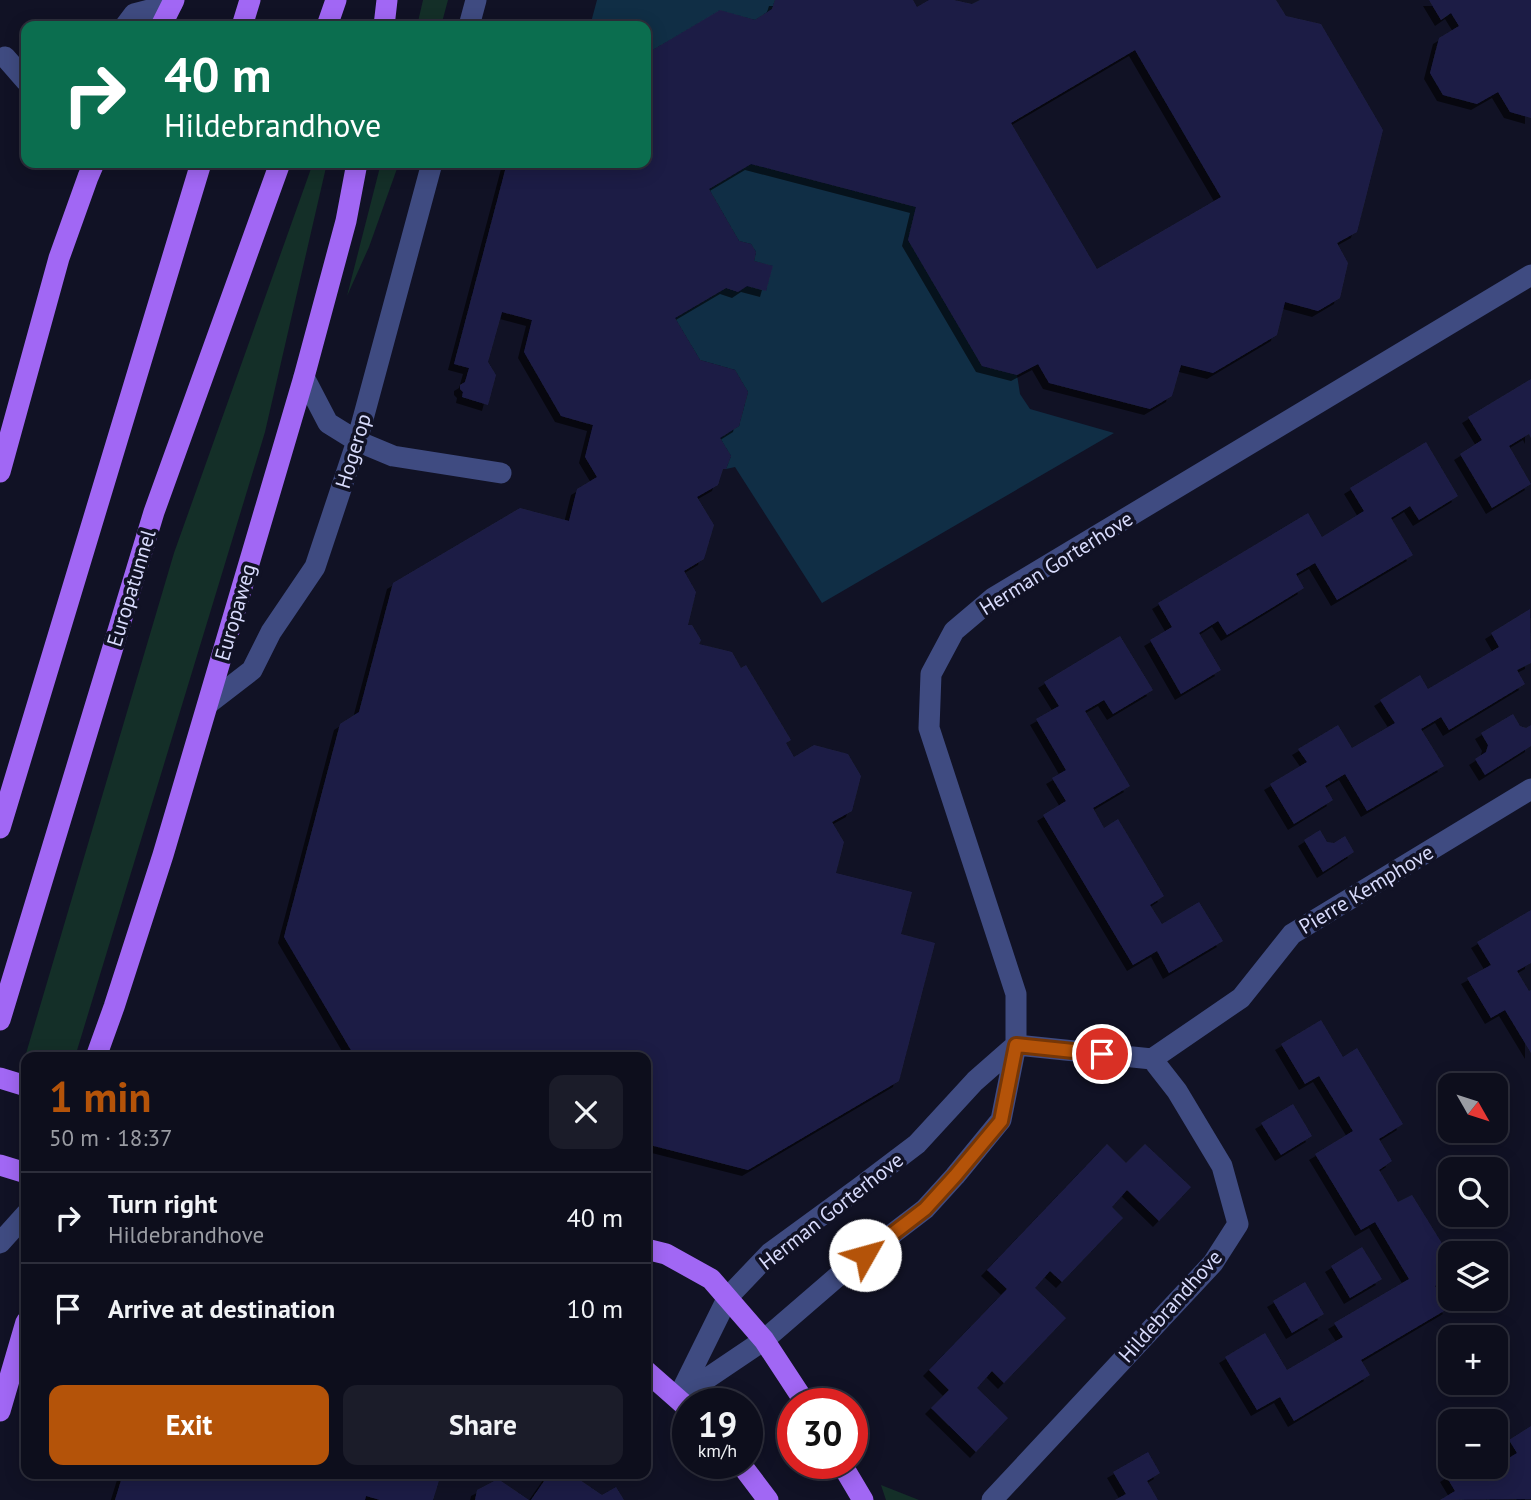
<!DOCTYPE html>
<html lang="en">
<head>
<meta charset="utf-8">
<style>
	body { margin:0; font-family:"PT Sans",sans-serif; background:#1b1c29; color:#f1f3f6; height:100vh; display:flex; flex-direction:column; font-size:26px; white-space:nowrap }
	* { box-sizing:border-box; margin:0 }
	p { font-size:23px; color:#9a9ca3 }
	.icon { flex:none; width:38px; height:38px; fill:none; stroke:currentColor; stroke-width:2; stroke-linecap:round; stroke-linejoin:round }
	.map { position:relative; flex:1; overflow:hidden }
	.details { position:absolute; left:21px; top:1052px; width:630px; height:427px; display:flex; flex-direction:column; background:#0d0e1c; border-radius:14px; box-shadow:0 4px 18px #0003,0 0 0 2px #2d2e3b }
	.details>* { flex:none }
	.banner { position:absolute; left:21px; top:21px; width:630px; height:147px; border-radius:14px; box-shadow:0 4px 18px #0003,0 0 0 2px #2d2e3b; background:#0b6e4f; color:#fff; overflow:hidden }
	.needle { width:46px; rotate:129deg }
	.controls { position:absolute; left:1438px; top:1073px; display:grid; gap:14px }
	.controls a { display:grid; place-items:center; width:70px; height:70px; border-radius:14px; background:#0d0e1c; box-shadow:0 4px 18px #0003,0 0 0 2px #2d2e3b; font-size:35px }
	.speed { position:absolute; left:672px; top:1388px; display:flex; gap:14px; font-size:35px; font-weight:700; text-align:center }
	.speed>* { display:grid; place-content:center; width:91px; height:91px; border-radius:50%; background:#0d0e1c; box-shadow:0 4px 18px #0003,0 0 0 2px #2d2e3b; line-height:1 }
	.speed small { font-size:18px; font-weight:400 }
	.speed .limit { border:10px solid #d22; background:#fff; color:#111 }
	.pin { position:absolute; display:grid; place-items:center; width:60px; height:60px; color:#fff; margin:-30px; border:4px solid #fff; border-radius:50%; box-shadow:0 2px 7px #0007 }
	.me { position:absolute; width:77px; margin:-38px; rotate:52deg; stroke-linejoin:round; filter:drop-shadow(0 0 5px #0008) }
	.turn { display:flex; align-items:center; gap:24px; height:147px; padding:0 28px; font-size:32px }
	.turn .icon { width:91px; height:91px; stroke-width:2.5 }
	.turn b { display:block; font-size:49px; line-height:60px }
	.round { display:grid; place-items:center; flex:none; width:74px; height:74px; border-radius:14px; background:#1b1c29 }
	.headline { display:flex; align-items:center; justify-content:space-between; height:119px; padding:0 28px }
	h1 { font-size:42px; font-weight:700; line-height:52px; color:#b45309 }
	.button { display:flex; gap:14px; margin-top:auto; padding:14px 28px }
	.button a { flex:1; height:80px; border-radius:14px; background:#b45309; color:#fff; font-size:28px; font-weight:700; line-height:80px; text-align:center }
	.button a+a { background:#1b1c29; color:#f1f3f6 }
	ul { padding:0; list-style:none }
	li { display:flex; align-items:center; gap:21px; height:91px; padding:0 28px; border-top:2px solid #2d2e3b }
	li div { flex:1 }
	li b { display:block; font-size:26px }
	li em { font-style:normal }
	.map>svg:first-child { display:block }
	.green { fill:#142f28 }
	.water { fill:#102e45 }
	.building { fill:#1e1f45; fill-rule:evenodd; filter:url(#shadow) }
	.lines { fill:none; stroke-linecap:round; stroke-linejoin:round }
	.minor { stroke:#3f4b81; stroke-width:21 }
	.major { stroke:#a167f4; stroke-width:21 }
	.route-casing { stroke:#753606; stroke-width:18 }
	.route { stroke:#b45309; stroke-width:12 }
	.labels { text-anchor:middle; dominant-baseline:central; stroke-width:7; stroke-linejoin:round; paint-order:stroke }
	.street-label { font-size:21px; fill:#d8dbfc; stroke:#111225 }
</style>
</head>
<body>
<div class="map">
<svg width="1531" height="1500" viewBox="0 0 1531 1500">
	<defs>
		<filter id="shadow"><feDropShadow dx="-6" dy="6" stdDeviation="0" flood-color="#0009"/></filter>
	</defs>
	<rect width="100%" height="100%" fill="#111225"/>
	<path class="green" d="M 423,0 L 448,0 L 441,26 L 417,26 Z
		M 313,163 L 327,163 L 265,432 L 75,1057 L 25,1057 L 174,553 Z
		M 381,163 L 399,163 L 369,247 L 347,296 Z
		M 881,1485 L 919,1500 L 886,1500 Z"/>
	<path class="water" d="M 597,0 L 775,0 L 772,9 L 755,20 L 720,11 L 646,54 L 646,26 L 590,26 Z
		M 751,164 L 916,207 L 908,240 L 982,366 L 1017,375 L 1020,394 L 1030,409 L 1114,433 L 822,603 L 735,467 L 726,469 L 731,456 L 720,438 L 739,426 L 748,392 L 735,370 L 700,360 L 675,318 L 726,288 L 738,292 L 747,286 L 766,290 L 772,266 L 754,261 L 756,252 L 751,244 L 739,241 L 709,189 Z"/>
	<path class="building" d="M 775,0 L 913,0 L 917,7 L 929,0 L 954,0 L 972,4 L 980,0 L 1276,0 L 1286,16 L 1321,24 L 1383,130 L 1357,232 L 1337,243 L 1348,263 L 1340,298 L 1318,311 L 1285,302 L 1277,335 L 1213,373 L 1181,365 L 1172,396 L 1150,409 L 1049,383 L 1038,364 L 1017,375 L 982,366 L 908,240 L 916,207 L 751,164 L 709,189 L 739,241 L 751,244 L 756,252 L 754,261 L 773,266 L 766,291 L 747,286 L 738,292 L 726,288 L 675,318 L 700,360 L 735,370 L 748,392 L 739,426 L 720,438 L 731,456 L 726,469 L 723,469 L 718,485 L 697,497 L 714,525 L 704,559 L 684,571 L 696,592 L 688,625 L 692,625 L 701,640 L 699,644 L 732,652 L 741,668 L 746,665 L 791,740 L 786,743 L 794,757 L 814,745 L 848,754 L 861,776 L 852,811 L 832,822 L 844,842 L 836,873 L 912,892 L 901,934 L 935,943 L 899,1081 L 748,1170 L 646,1144 L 646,1057 L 448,1057 L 448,1055 L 434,1052 L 432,1057 L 355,1057 L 284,937 L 340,724 L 359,712 L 393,583 L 520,508 L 569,521 L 577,489 L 597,477 L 585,457 L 593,425 L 561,416 L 524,352 L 532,320 L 502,312 L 488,362 L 496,375 L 488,405 L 462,397 L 463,392 L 460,389 L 460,385 L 465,382 L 469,368 L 454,364 L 507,163 L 646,163 L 646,54 L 720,10 L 755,20 L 772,9 ZM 1135,50 L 1221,197 L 1097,269 L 1011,123 Z
		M 1429,0 L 1531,0 L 1531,118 L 1510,112 L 1498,92 L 1477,104 L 1443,95 L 1430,73 L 1439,38 L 1459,26 L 1451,13 L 1441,20 Z
		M 1531,379 L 1531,438 L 1529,434 L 1509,446 L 1531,484 L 1492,508 L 1460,454 L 1482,440 L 1468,417 Z
		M 1426,442 L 1458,496 L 1419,520 L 1410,506 L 1391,518 L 1413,555 L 1337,600 L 1315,563 L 1296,574 L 1304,588 L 1265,612 L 1227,635 L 1218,621 L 1199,633 L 1221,670 L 1181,694 L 1150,640 L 1172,627 L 1158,603 L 1308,513 L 1322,537 L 1364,511 L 1350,488 Z
		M 1530,609 L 1531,663 L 1517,670 L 1525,684 L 1449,730 L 1441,717 L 1421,729 L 1444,766 L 1367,811 L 1345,774 L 1325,786 L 1333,800 L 1294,824 L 1270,784 L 1307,762 L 1298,749 L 1338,725 L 1352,748 L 1395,723 L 1380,700 L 1420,675 L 1428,689 L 1499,647 L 1491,633 Z
		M 1120,636 L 1153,690 L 1113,714 L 1104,700 L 1085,711 L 1130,786 L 1093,808 L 1104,828 L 1118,819 L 1164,896 L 1150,905 L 1162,924 L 1199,902 L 1223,941 L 1169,973 L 1157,951 L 1133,965 L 1043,815 L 1066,801 L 1052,778 L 1066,770 L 1036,719 L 1059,706 L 1044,682 Z
		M 1513,714 L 1520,726 L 1526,728 L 1531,725 L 1531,746 L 1485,775 L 1475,759 L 1486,752 L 1488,745 L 1481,733 Z
		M 1320,830 L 1327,842 L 1334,843 L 1345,836 L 1354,852 L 1323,872 L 1304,840 Z
		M 1531,910 L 1531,963 L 1517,971 L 1529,991 L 1531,990 L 1531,1053 L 1505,1010 L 1491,1018 L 1467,978 L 1491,965 L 1477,942 Z
		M 1321,1020 L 1343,1057 L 1357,1048 L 1403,1124 L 1379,1139 L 1392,1161 L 1379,1170 L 1398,1202 L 1412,1195 L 1451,1258 L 1451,1276 L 1435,1286 L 1449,1308 L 1361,1360 L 1370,1375 L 1294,1421 L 1280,1397 L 1257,1410 L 1225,1357 L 1265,1333 L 1287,1370 L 1343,1337 L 1334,1323 L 1409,1279 L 1375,1222 L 1361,1230 L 1315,1154 L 1353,1131 L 1319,1076 L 1305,1084 L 1281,1044 Z
		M 1293,1104 L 1312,1136 L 1281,1155 L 1261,1123 Z
		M 1107,1144 L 1126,1163 L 1145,1144 L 1191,1187 L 1159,1221 L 1127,1190 L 1112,1207 L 1123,1218 L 1062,1282 L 1050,1271 L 1035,1288 L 1066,1318 L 1004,1383 L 992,1371 L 977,1388 L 1008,1418 L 976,1452 L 931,1408 L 949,1390 L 929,1370 L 1007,1289 L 987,1270 Z
		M 1362,1247 L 1382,1279 L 1350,1298 L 1331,1266 Z
		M 1305,1282 L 1324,1314 L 1292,1333 L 1273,1301 Z
		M 1531,1426 L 1531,1499 L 1440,1500 L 1455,1491 L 1446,1476 L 1462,1466 L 1476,1466 L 1481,1475 L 1496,1466 L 1517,1453 L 1509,1440 Z
		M 1148,1452 L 1160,1473 L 1147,1481 L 1158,1500 L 1115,1500 L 1126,1494 L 1113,1472 Z
		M 123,1474 L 441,1474 L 433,1500 L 380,1500 L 366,1496 L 365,1500 L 115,1500 Z
		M 549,1474 L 571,1474 L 602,1495 L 616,1487 L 624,1500 L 531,1500 Z
		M 498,1479 L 529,1500 L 475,1500 L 477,1490 Z"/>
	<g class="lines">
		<path class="minor" d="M 125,26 L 134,14 L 172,4
			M 469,26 L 476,0
			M 5,57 L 26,81
			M 304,377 L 328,423 L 357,441 L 393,456 L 501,473
			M 208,704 L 252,670 L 271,632 L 315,567 L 357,441 L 432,163
			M 1152,1059 L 1241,998 L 1292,934 L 1531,789
			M 0,1243 L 26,1214
			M 679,1396 L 728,1297 L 770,1253 L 859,1188 L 917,1144 L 975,1081 L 1016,1045
			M 678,1398 L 764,1340 L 845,1270 L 925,1209 L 955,1176 L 1001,1120 L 1016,1045 L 1016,994 L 929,728 L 931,674 L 954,631 L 993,598 L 1531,275
			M 992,1500 L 1213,1263 L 1238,1224 L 1222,1166 L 1177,1091 L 1152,1059 L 1016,1045"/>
		<path class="major" d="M 161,26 L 174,0
			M 242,26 L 250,0
			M 327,26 L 336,0
			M 384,26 L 387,0
			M 0,472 L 59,258 L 88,177 L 94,163
			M 0,828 L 201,163
			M 0,1020 L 154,512 L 280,163
			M 96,1057 L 114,1007 L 163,855 L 304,377 L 346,221 L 357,163
			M 0,1078 L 26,1086
			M 0,1165 L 26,1173
			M 646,1249 L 666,1254 L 711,1279 L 764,1340 L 806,1404
			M 646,1371 L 688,1408
			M 0,1411 L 26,1322
			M 740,1463 L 768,1500
			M 841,1463 L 863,1500"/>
	</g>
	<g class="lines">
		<g class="route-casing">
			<path id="route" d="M 865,1255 L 925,1209 L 955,1176 L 1001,1121 L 1016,1045 L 1102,1054"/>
		</g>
		<use href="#route" class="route"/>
	</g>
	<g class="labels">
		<g class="street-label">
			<text transform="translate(353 451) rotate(-73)">Hogerop</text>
			<text transform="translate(1056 563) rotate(-32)">Herman Gorterhove</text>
			<text transform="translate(131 588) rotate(-73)">Europatunnel</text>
			<text transform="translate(235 612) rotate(-74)">Europaweg</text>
			<text transform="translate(1366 889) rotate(-31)">Pierre Kemphove</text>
			<text transform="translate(831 1211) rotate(-38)">Herman Gorterhove</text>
			<text transform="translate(1170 1306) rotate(-48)">Hildebrandhove</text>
		</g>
	</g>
</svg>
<div class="controls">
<a><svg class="needle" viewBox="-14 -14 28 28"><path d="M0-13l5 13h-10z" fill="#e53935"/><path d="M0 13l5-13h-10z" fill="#9a9ca3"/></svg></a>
<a><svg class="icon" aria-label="search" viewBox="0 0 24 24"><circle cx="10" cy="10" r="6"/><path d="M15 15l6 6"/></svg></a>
<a><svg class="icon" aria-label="layers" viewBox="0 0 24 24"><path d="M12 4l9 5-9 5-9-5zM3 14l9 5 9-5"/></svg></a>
<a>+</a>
<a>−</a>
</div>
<div class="speed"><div>19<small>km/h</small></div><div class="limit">30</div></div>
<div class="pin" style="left:1102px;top:1054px;background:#d93025"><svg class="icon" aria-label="arrive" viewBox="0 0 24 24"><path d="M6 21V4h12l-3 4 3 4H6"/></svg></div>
<svg class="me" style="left:865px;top:1255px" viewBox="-20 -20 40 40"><circle r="19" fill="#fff"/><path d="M0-13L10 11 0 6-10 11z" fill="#b45309"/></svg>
<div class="banner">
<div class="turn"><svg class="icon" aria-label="right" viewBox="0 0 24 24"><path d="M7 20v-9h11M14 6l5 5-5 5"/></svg><div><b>40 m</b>Hildebrandhove</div></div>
</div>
<section class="details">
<div class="headline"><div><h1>1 min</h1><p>50 m · 18:37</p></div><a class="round"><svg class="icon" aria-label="close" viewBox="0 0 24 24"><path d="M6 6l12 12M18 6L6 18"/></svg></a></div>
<ul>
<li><svg class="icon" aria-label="right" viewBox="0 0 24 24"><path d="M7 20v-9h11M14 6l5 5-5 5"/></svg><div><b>Turn right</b><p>Hildebrandhove</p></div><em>40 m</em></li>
<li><svg class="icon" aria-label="arrive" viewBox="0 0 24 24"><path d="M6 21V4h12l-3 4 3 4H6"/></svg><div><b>Arrive at destination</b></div><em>10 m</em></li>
</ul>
<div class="button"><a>Exit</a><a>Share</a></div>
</section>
</div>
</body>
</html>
